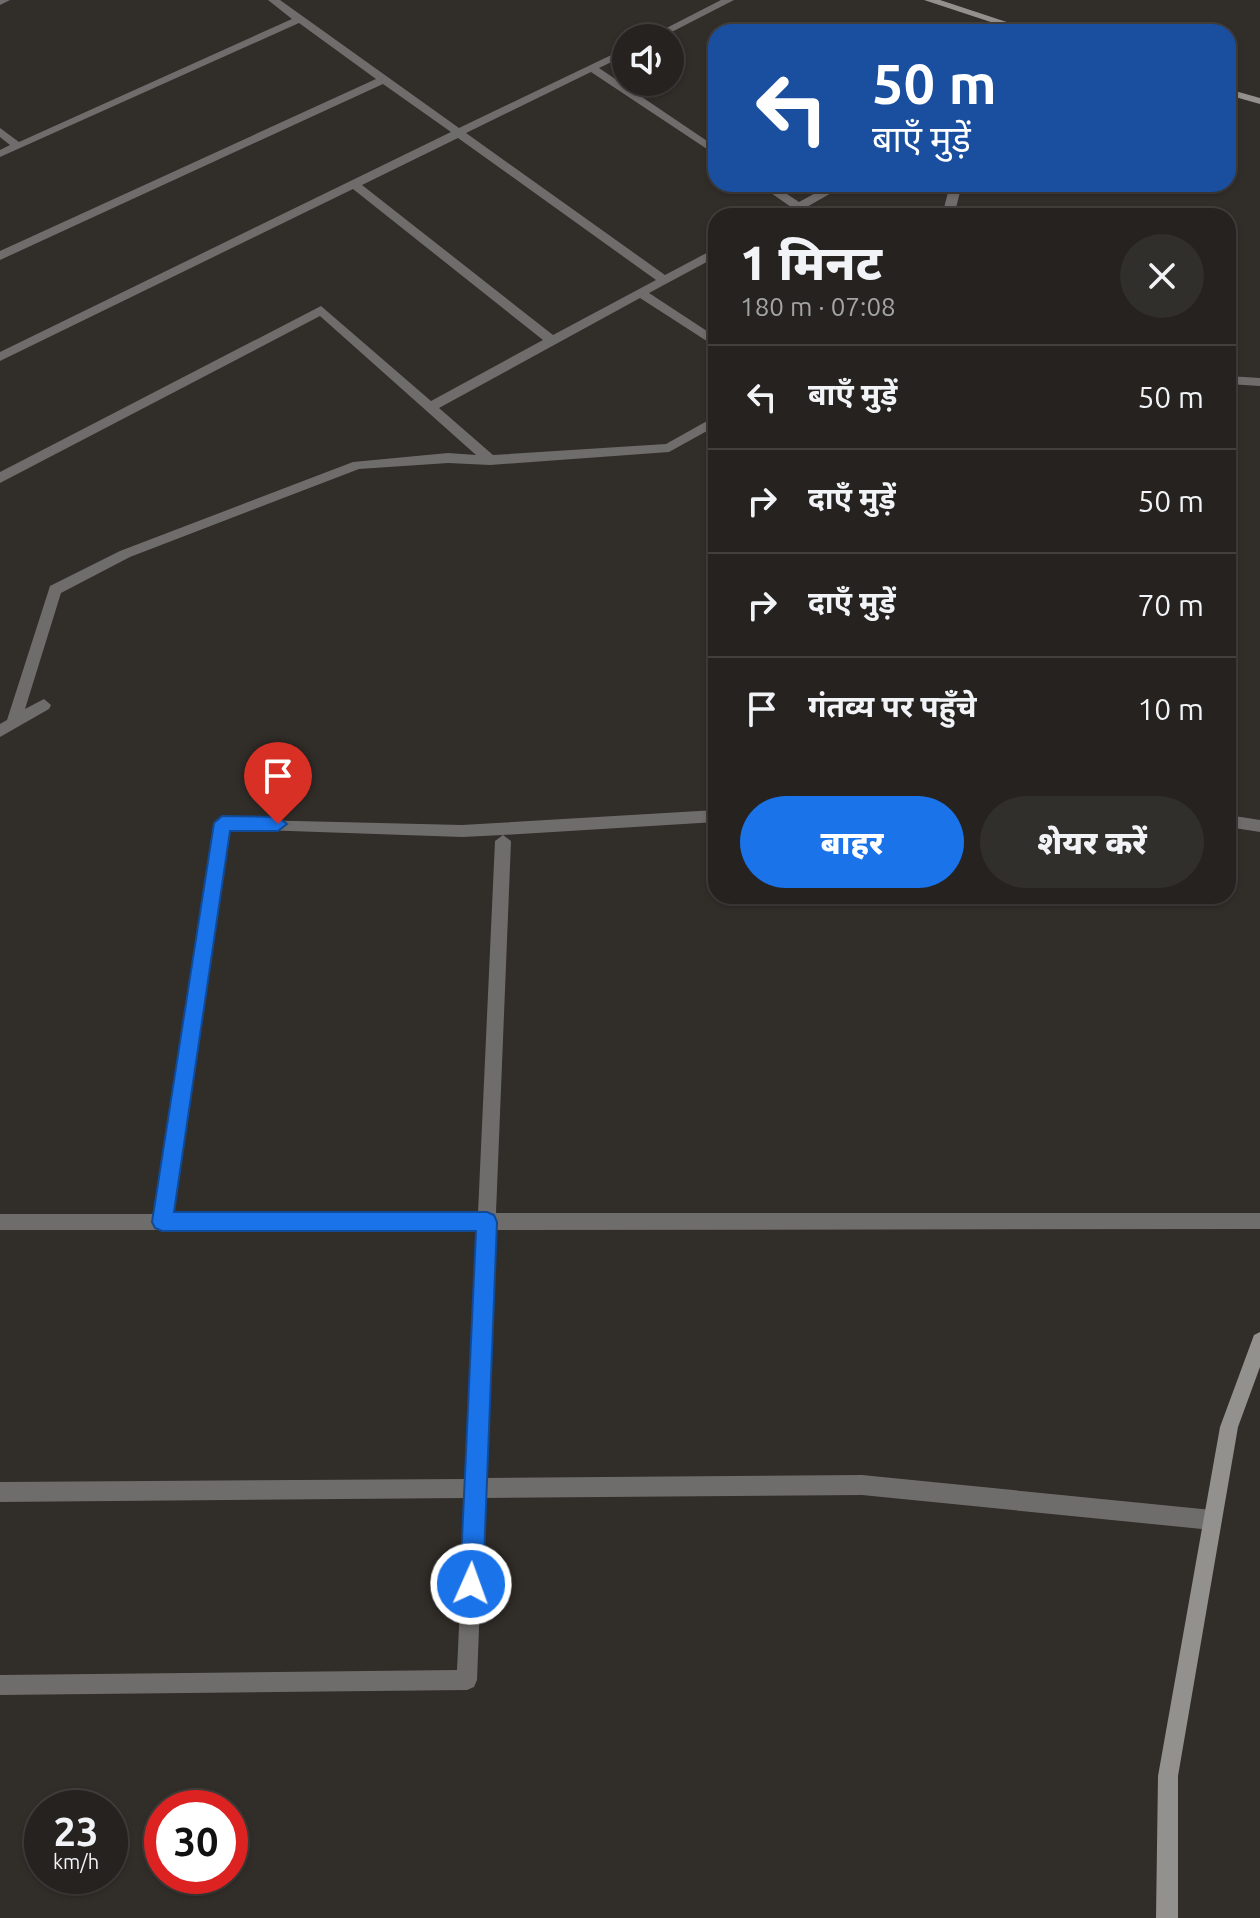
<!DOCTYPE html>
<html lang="hi">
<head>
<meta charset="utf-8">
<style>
	body { margin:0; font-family:Ubuntu,"Noto Sans Devanagari",sans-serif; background:#312f2c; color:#f1f3f6; height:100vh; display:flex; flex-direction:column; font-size:30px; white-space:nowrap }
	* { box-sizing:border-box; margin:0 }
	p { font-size:26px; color:#a3a4a4 }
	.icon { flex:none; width:44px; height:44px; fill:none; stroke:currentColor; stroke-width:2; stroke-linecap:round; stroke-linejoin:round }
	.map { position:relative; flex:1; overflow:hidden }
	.sheet { position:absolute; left:708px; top:208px; width:528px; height:696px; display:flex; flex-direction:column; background:#25221f; border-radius:24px; box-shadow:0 2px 6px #0004,0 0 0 2px #423f3d }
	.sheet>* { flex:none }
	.top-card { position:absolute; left:708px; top:24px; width:528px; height:168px; border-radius:24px; box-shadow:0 2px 6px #0004,0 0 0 2px #423f3d; background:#1a4fa0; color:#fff; overflow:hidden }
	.fabs { position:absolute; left:612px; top:24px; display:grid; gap:16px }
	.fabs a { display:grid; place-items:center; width:72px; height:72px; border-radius:50%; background:#25221f; box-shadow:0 2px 6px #0004,0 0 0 2px #423f3d; font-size:40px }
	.speed { position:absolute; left:24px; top:1790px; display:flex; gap:16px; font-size:40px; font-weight:700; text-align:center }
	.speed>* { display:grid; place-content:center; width:104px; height:104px; border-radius:50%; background:#25221f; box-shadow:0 2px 6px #0004,0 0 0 2px #423f3d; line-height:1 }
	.speed small { font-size:20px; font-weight:400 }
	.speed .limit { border:12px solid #d22; background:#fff; color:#111 }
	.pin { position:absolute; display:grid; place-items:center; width:68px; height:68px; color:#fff; margin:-82px -34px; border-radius:50% 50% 50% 0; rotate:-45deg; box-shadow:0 0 8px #0007 }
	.pin .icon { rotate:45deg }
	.me { position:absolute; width:88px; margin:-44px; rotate:2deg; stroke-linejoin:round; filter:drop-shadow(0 0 6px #0008) }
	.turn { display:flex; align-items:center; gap:28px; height:168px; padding:0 32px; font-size:36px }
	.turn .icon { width:104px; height:104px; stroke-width:2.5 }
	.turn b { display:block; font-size:56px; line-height:68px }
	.round { display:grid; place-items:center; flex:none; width:84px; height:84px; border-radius:42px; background:#312f2c }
	.head { display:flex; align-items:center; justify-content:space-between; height:136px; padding:0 32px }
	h1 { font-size:48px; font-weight:800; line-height:60px }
	.action { display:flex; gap:16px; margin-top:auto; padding:16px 32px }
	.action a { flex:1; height:92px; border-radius:48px; background:#1a73e8; color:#fff; font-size:32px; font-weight:800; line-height:92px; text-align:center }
	.action a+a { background:#312f2c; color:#f1f3f6 }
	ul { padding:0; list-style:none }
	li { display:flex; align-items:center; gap:24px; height:104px; padding:0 32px; border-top:2px solid #423f3d }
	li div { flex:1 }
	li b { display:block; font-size:30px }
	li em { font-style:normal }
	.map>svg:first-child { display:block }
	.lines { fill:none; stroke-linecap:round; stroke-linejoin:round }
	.street { fill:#6f6d6b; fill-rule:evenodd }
	.secondary { fill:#93918e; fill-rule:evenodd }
	.route { fill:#1a73e8; stroke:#114b97; stroke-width:2 }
</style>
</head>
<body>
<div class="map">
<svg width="1260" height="1918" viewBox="0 0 1260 1918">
	<rect width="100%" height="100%" fill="#312d29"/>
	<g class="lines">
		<path class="street" d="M 0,0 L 10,0 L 0,5 Z
			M 268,0 L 280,0 L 459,128 L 626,48 L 626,55 L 599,68 L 716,147 L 716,155 L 591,72 L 466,133 L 665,275 L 716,248 L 716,257 L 649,293 L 716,337 L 716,347 L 640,298 L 439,408 L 493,455 L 666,444 L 716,416 L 716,426 L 669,452 L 490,465 L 448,463 L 359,469 L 130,557 L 61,593 L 25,709 L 44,699 L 51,705 L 49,709 L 0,737 L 0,724 L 7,720 L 50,586 L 120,551 L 353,462 L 448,453 L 476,455 L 320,316 L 0,483 L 0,472 L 321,306 L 431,401 L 543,340 L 353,189 L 0,361 L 0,352 L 451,132 L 383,84 L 0,260 L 0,251 L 376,79 L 299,23 L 0,157 L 0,150 L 10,145 L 0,137 L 0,128 L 19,142 L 292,19 ZM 458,138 L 656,280 L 553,335 L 362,185 Z
			M 721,0 L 734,0 L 660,38 L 647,38 Z
			M 758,184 L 772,184 L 799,202 L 832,184 L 847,184 L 791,216 L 776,216 L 791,207 Z
			M 950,184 L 962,184 L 954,216 L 942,216 Z
			M 1228,376 L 1260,378 L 1260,386 L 1228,384 Z
			M 716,810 L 716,822 L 503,835 L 511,841 L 496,1213 L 1260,1213 L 1260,1229 L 495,1230 L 485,1478 L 862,1475 L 1212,1510 L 1219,1513 L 1222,1520 L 1219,1527 L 1212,1530 L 862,1495 L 484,1498 L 477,1680 L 474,1687 L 467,1690 L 0,1695 L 0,1675 L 457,1670 L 465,1498 L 0,1502 L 0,1482 L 466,1479 L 478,1230 L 0,1230 L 0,1214 L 155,1214 L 217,819 L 462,825 ZM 229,829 L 462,837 L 503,835 L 495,841 L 478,1213 L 172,1214 Z
			M 1228,815 L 1260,820 L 1260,832 L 1228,827 Z"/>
		<path class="secondary" d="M 924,0 L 940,0 L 1037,32 L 1021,32 Z
			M 1228,89 L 1260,98 L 1260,104 L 1228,95 Z
			M 1260,1332 L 1260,1367 L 1238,1427 L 1178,1776 L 1178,1918 L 1156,1918 L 1158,1776 L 1220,1427 L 1254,1335 Z"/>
	</g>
	<path class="route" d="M 222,816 L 278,817 L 287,824 L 278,831 L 230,831 L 174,1212 L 487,1212 L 494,1215 L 497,1222 L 483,1584 L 479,1592 L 471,1595 L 463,1592 L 460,1584 L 476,1231 L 162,1231 L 155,1228 L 152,1222 L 214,823 Z"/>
</svg>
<div class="fabs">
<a><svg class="icon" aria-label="sound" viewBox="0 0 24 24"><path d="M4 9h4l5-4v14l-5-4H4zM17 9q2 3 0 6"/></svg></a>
</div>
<div class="speed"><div>23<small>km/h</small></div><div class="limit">30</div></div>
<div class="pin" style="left:278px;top:824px;background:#d93025"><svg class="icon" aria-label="arrive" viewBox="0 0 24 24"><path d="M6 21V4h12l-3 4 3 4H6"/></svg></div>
<svg class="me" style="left:471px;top:1584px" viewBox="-20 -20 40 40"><circle r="17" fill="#1a73e8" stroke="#fff" stroke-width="3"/><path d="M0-11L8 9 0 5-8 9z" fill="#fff"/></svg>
<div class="top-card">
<div class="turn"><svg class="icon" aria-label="left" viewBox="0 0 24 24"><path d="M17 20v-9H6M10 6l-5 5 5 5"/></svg><div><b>50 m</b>बाएँ मुड़ें</div></div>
</div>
<section class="sheet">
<div class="head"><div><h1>1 मिनट</h1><p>180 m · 07:08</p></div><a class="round"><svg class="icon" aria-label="close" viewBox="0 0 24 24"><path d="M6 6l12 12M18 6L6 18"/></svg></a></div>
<ul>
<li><svg class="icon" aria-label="left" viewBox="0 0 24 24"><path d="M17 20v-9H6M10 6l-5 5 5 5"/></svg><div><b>बाएँ मुड़ें</b></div><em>50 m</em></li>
<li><svg class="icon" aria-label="right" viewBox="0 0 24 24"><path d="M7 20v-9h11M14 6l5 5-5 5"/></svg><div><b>दाएँ मुड़ें</b></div><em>50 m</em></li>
<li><svg class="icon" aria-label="right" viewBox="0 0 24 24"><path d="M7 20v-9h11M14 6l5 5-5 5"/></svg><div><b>दाएँ मुड़ें</b></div><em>70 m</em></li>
<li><svg class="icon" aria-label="arrive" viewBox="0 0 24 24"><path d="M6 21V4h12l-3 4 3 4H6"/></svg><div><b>गंतव्य पर पहुँचे</b></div><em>10 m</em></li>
</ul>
<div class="action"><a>बाहर</a><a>शेयर करें</a></div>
</section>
</div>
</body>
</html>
